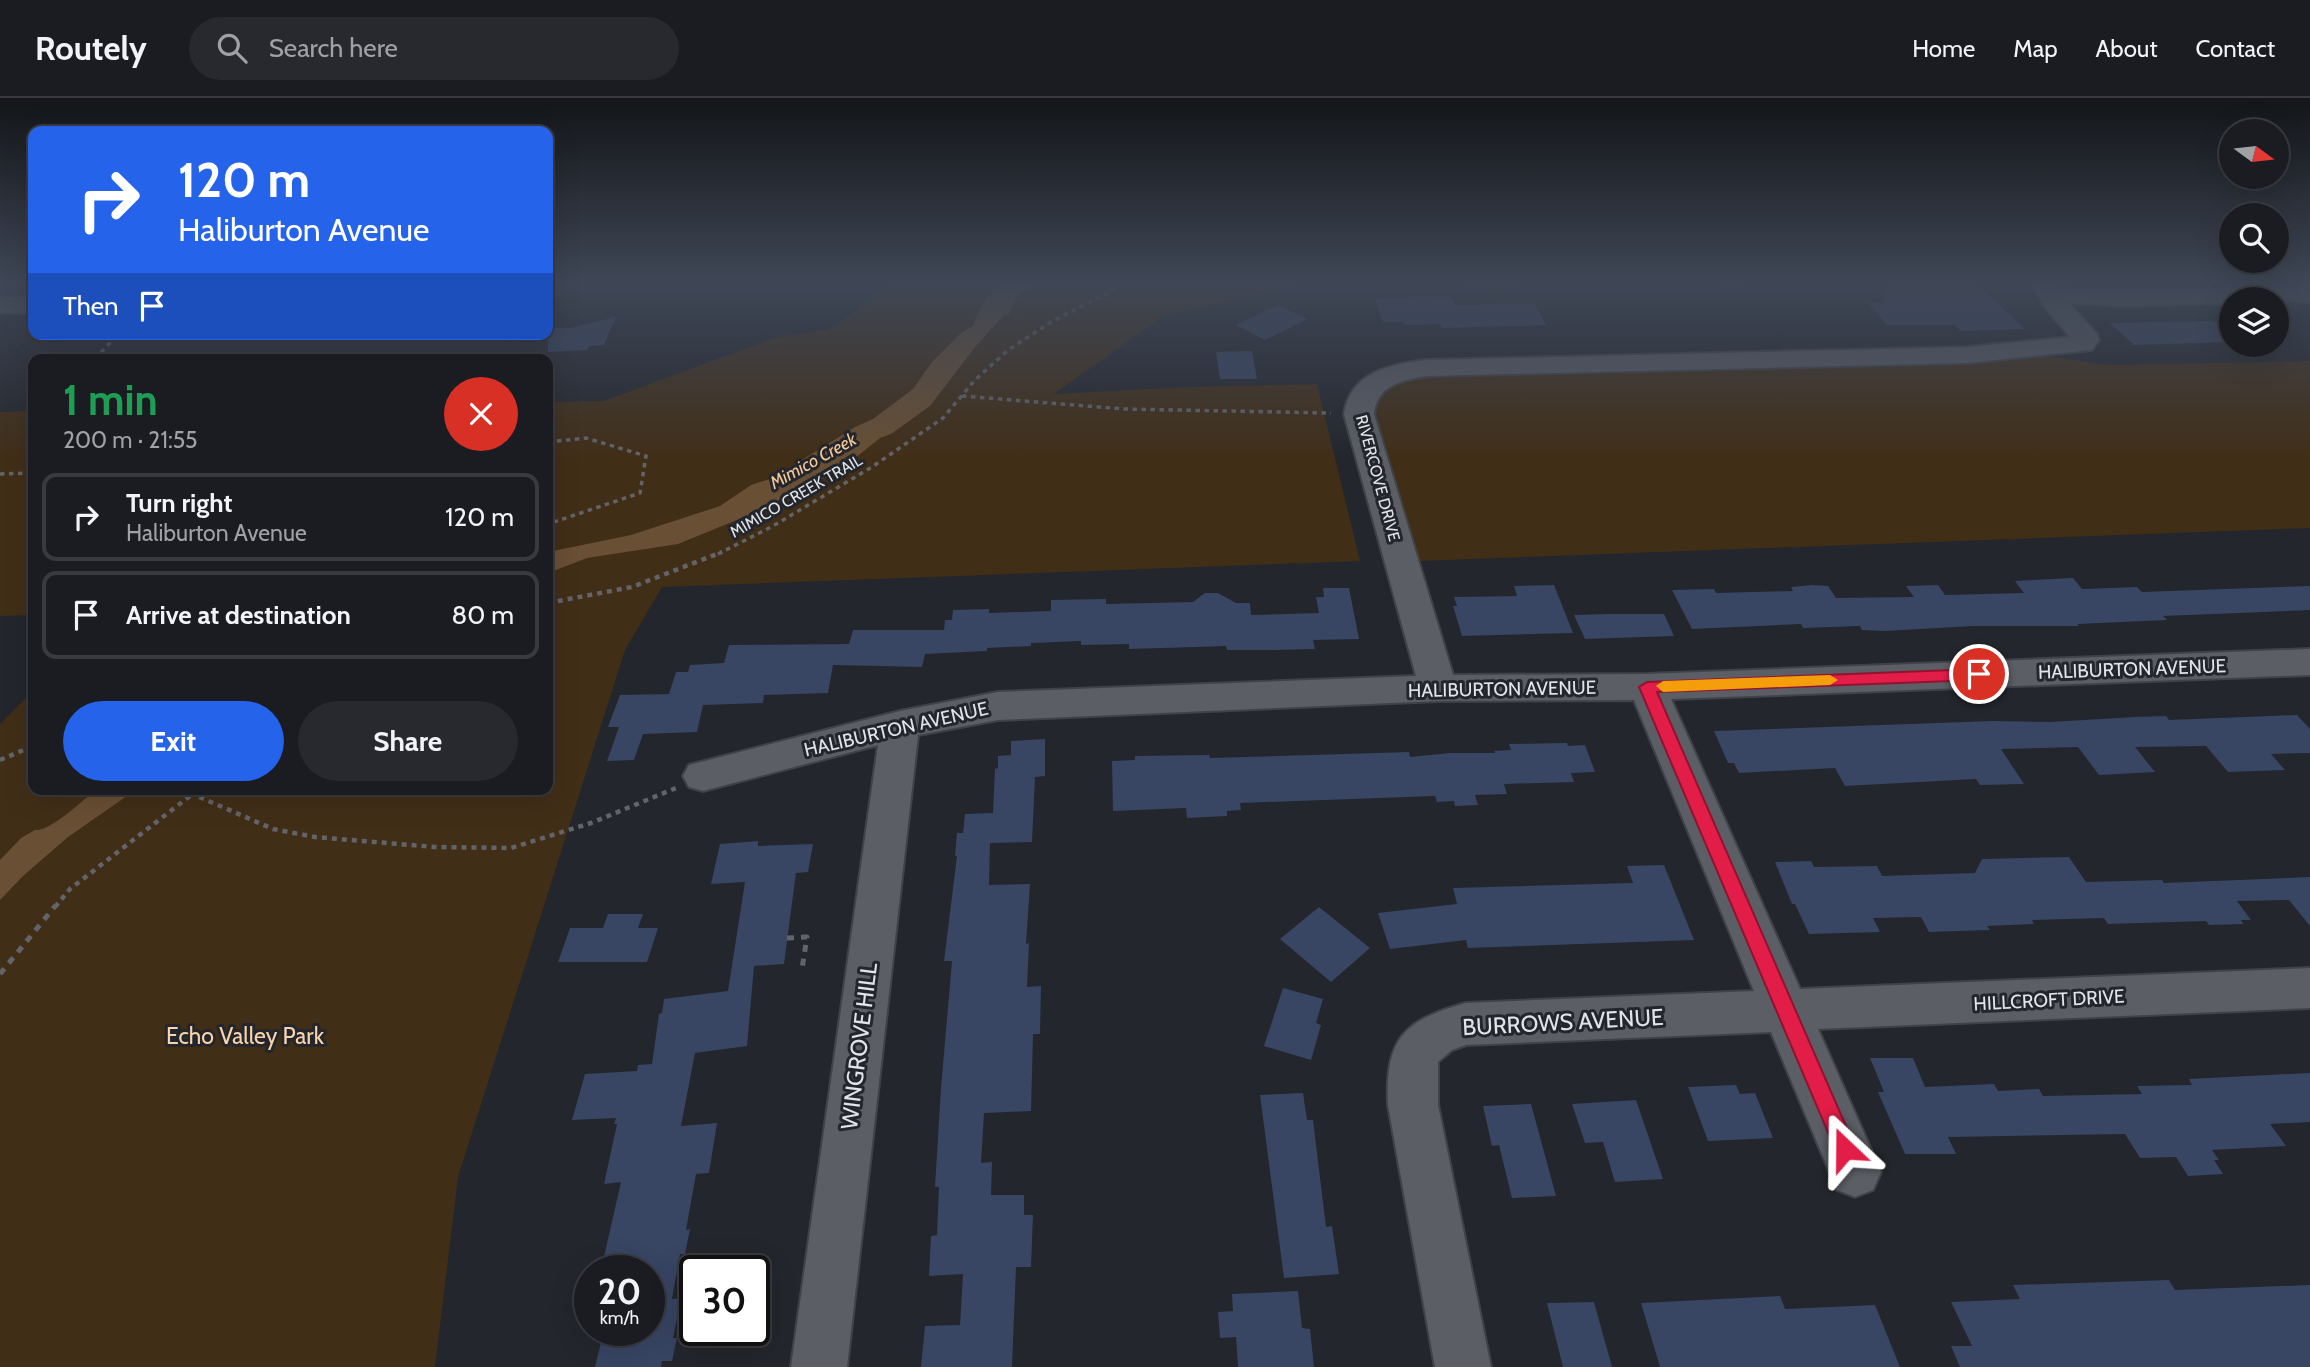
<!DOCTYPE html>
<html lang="en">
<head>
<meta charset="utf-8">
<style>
	body { margin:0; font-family:Cabin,sans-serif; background:#27292e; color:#f1f3f6; height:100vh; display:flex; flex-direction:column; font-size:26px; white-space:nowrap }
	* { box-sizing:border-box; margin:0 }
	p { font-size:23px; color:#9fa1a5 }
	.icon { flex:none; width:38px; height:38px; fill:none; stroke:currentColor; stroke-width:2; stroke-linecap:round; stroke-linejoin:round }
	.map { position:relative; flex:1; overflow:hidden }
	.details { position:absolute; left:28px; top:256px; width:525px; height:441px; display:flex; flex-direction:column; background:#1a1c21; border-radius:14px; box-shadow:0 7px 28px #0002,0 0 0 2px #383a3f }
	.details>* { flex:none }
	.hud { position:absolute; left:28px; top:28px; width:525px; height:214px; border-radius:14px; box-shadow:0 7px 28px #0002,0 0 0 2px #383a3f; background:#2563eb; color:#fff; overflow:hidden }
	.needle { width:46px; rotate:105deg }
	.tools { position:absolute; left:2219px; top:21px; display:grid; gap:14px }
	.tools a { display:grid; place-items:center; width:70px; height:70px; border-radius:50%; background:#1a1c21; box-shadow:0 7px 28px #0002,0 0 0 2px #383a3f; font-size:35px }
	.speed { position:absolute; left:574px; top:1157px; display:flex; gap:14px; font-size:35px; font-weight:700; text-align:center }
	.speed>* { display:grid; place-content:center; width:91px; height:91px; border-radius:50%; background:#1a1c21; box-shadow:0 7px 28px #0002,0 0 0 2px #383a3f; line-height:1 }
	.speed small { font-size:18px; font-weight:400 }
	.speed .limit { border:4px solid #111; border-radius:10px; background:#fff; color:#111 }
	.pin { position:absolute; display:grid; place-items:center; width:60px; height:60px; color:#fff; margin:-30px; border:4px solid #fff; border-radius:50%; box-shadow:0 2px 7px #0007 }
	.me { position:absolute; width:77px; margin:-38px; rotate:337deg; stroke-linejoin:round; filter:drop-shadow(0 0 5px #0008) }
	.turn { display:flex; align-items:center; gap:24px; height:147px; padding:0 35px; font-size:32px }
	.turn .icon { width:91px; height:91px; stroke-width:2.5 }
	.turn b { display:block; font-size:49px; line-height:60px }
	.then { display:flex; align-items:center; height:66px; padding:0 35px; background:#0003; gap:14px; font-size:26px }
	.round { display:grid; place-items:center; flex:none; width:74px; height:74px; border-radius:37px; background:#27292e }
	.overview { display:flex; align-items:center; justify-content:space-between; height:119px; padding:0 35px }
	h1 { font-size:42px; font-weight:800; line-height:52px; color:#1e9e55 }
	.cta { display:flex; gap:14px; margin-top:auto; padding:14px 35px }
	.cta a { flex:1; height:80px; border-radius:42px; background:#2563eb; color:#fff; font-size:28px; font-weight:800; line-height:80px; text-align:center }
	.cta a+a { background:#27292e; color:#f1f3f6 }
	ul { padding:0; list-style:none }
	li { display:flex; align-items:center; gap:21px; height:88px; margin:0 14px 10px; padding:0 21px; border:4px solid #383a3f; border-radius:14px }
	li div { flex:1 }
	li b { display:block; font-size:26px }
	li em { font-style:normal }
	header { display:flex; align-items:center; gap:42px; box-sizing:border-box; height:98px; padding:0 35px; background:#1a1c21; border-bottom:2px solid #383a3f }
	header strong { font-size:33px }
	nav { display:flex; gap:38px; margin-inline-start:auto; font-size:24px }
	.search { width:490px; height:63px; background:#27292e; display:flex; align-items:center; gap:18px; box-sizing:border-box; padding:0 24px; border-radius:38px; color:#9fa1a5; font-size:26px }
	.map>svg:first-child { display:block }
	.green { fill:#412e17 }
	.water { fill:#694f33 }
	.building { fill:#384563 }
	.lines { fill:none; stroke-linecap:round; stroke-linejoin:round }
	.minor-casing { stroke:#404247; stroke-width:4 }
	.path-far2 { stroke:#62646a; stroke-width:3.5; stroke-dasharray:4.5 4.5; stroke-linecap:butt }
	.path-far1 { stroke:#62646a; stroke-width:4.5; stroke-dasharray:5 5; stroke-linecap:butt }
	.path { stroke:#62646a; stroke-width:5; stroke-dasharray:7 7; stroke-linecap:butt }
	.minor { fill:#5b5e65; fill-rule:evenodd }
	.route { fill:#e11d48; stroke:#92132f; stroke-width:2 }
	.slow { fill:#f59e0b }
	.labels { text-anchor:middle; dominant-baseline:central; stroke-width:6; stroke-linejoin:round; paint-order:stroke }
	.far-street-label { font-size:16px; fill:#e2e4e8; stroke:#23262c }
	.far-water-label { font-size:18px; font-style:italic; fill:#f6c895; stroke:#23262c }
	.street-label { font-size:19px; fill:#e2e4e8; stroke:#23262c }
	.near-street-label { font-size:23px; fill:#e2e4e8; stroke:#23262c }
	.near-park-label { font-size:23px; fill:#f9d4ab; stroke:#23262c }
</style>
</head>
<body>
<header>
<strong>Routely</strong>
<div class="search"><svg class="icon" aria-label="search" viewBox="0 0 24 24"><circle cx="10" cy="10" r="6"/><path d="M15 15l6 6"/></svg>Search here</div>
<nav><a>Home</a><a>Map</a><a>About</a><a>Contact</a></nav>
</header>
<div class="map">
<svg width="2310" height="1269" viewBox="0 0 2310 1269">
	<rect width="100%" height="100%" fill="#23262c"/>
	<path class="green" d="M 897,184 L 1355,184 L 1288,190 L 1162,219 L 1054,296 L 1186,289 L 1317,286 L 1360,463 L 662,489 L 625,552 L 458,1079 L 435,1269 L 0,1269 L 0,626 L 33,593 L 33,691 L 548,691 L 548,304 L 604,303 L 774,240 L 829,232 Z
		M 1437,184 L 1561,184 L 1489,194 Z
		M 1675,184 L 1855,184 L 1725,190 Z
		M 2050,258 L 2104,267 L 2310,263 L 2310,430 L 1418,463 L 1373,308 C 1382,285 1407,281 1429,277 L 1982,264 Z
		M 33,313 L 33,517 L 0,518 L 0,314 Z"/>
	<path class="water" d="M 1008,184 L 1048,184 L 1020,194 L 1008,217 L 1004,217 L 975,249 L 930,308 L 891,336 L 880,340 L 839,373 L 749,417 L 678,446 L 587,460 L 548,475 L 548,454 L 631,437 L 720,408 L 751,387 L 773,380 L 855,329 L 873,321 L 913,291 L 932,264 L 961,235 L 973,228 C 980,209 989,193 1008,184 Z
		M 97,691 L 137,691 L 68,739 L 23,778 L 0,802 L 0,762 L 21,740 L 35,732 C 50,734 84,701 97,691 Z"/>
	<path class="building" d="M 1885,184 L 1975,184 L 2025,231 L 1961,233 L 1955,227 L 1887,227 L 1868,205 L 1884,205 Z
		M 1422,198 L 1451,199 L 1455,207 L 1534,205 L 1546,227 L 1442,230 L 1440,226 L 1405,227 L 1404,224 L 1383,224 L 1375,201 Z
		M 1278,207 L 1307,221 L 1265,242 L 1236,227 Z
		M 616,219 L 604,247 L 589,248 L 587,252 L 548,254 L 548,230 L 570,230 Z
		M 2213,223 L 2231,238 L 2231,244 L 2134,247 L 2110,225 Z
		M 1252,253 L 1257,281 L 1220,281 L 1216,254 Z
		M 2073,480 L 2082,491 L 2137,489 L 2142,494 L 2310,488 L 2310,512 L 2163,518 L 2167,522 L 2077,526 L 2079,528 L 1973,528 L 1885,533 L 1862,532 L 1860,528 L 1803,530 L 1801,526 L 1692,531 L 1672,492 L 1714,491 L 1716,495 L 1793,493 L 1791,489 L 1812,487 L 1828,488 L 1836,500 L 1914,499 L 1906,488 L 1938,487 L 1945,497 L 2024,495 L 2015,483 Z
		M 1554,487 L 1573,535 L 1462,538 L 1453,508 L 1457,508 L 1454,499 L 1517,498 L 1514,488 Z
		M 1323,490 L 1349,490 L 1359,541 L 1313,542 L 1315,551 L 1276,552 L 1227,552 L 1226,548 L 1129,551 L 1129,546 L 1081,547 L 1081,543 L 1031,545 L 1031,548 L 987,550 L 987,553 L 925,556 L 922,569 L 833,567 L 828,595 L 764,597 L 763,605 L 703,607 L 697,634 L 643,636 L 634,662 L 607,663 L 619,629 L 608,629 L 620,597 L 669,596 L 676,574 L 688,574 L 690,567 L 724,565 L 729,547 L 849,546 L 853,532 L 944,532 L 945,522 L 952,522 L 953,512 L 989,511 L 989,515 L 1051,513 L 1051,502 L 1106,501 L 1106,506 L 1193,504 L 1205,495 L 1218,495 L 1236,505 L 1250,505 L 1251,517 L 1319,515 L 1316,499 L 1324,499 Z
		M 1607,516 L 1664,516 L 1674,538 L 1585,541 L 1574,517 Z
		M 2297,617 L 2310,631 L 2310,655 L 2271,656 L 2285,672 L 2228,674 L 2206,648 L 2135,649 L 2155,674 L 2099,677 L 2078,649 L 2001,651 L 2024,686 L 1980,687 L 1976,681 L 1845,688 L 1835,670 L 1739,675 L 1734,665 L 1728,665 L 1714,633 L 1992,623 L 2050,624 L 2135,619 L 2166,618 L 2169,622 Z
		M 1045,641 L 1045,678 L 1035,679 L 1032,744 L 990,745 L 989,787 L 1030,786 L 1026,846 L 1029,845 L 1027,889 L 1041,888 L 1040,936 L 1033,936 L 1031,1013 L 984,1015 L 981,1065 L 992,1064 L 991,1097 L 1024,1097 L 1024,1117 L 1033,1117 L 1031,1169 L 1016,1169 L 1012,1269 L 921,1269 L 925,1228 L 960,1227 L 963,1176 L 929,1178 L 931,1138 L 937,1137 L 939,1089 L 935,1089 L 941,990 L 952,863 L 944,863 L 957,758 L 955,758 L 957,735 L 963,735 L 965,716 L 993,715 L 995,671 L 998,670 L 998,658 L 1011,657 L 1011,643 Z
		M 1567,645 L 1568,648 L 1585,647 L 1595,674 L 1571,675 L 1574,684 L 1504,686 L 1507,696 L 1475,697 L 1478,707 L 1455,708 L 1454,703 L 1437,704 L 1435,698 L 1240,705 L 1241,712 L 1227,713 L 1227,718 L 1187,720 L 1186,710 L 1113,713 L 1112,663 L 1135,662 L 1135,658 L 1209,657 L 1210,660 L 1409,654 L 1410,659 L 1450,655 L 1495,655 L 1494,653 L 1511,652 L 1509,646 Z
		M 758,743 L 758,748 L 813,746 L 808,774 L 796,775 L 784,866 L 754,868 L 747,948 L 695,955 L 681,1028 L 717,1025 L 709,1075 L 696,1076 L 686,1132 L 690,1131 L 685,1156 L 680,1156 L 672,1201 L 681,1200 L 673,1240 L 677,1240 L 672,1263 L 662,1263 L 661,1269 L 595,1269 L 604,1232 L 649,1232 L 649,1172 L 601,1172 L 621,1084 L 604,1086 L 617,1026 L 614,1026 L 616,1020 L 572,1022 L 585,976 L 637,973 L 638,967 L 652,966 L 659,916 L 662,915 L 664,901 L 728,893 L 745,784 L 711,786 L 720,746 Z
		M 2069,759 L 2086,784 L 2162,782 L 2164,785 L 2310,779 L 2310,828 L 2289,802 L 2237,803 L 2251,822 L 2241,822 L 2243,826 L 2209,827 L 2206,823 L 2108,826 L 2104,820 L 2032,822 L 2034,826 L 1987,828 L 1990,832 L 1929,834 L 1921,819 L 1873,820 L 1880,834 L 1809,836 L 1795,806 L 1792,806 L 1775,764 L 1811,763 L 1814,769 L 1877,768 L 1882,778 L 1975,775 L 1982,761 Z
		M 1664,767 L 1694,842 L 1468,850 L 1466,842 L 1390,851 L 1378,815 L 1457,806 L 1453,790 L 1633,785 L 1627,768 Z
		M 1319,809 L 1370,850 L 1331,884 L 1280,841 Z
		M 608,816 L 643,816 L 638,830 L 658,830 L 647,864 L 558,864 L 570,830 L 603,830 Z
		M 1283,890 L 1323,901 L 1316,925 L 1321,927 L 1311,962 L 1264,948 Z
		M 1870,960 L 1913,960 L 1925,989 L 1994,986 L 1998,993 L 2039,991 L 2043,998 L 2142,996 L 2137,988 L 2192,987 L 2189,981 L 2310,975 L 2310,1024 L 2270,1026 L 2286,1048 L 2212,1052 L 2219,1062 L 2214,1062 L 2223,1076 L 2188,1078 L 2176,1059 L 2140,1060 L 2125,1036 L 1948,1039 L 1956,1056 L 1905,1056 L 1878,994 L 1884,994 Z
		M 1736,987 L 1740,996 L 1755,995 L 1773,1040 L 1708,1043 L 1688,989 Z
		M 1303,995 L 1307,1022 L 1313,1022 L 1326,1129 L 1332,1128 L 1339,1176 L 1284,1180 L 1260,997 Z
		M 1636,1002 L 1663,1081 L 1615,1084 L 1603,1044 L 1585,1045 L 1572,1006 Z
		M 1531,1006 L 1556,1098 L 1512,1100 L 1499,1047 L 1492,1048 L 1483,1008 Z
		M 2169,1182 L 2175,1192 L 2310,1187 L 2310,1269 L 1960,1269 L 1951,1248 L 1972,1248 L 1951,1204 L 2020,1201 L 2013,1187 Z
		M 1298,1193 L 1302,1230 L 1310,1231 L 1314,1269 L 1238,1269 L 1236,1239 L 1220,1240 L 1218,1214 L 1233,1213 L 1232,1196 Z
		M 1780,1198 L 1785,1211 L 1875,1207 L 1900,1269 L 1660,1269 L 1641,1205 Z
		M 1594,1204 L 1612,1269 L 1563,1269 L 1547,1205 Z"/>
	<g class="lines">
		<g class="minor-casing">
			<path id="minor" d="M 2030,184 L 2056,184 L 2059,189 L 2119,192 L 2310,188 L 2310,204 L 2231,201 L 2231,205 L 2119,208 L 2069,205 L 2097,236 L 2099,242 L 2092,252 L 1967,265 L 1427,278 C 1402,282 1377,287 1374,316 L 1453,577 L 1647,576 L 2310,551 L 2310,577 L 1671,601 L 1800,891 L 2310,870 L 2310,910 L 1818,931 L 1881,1074 L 1873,1092 L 1855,1099 L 1837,1092 L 1771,934 L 1466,947 L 1452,952 L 1438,964 L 1438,1007 L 1491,1269 L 1435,1269 L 1388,1007 C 1385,940 1404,922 1466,905 L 1754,893 L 1634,602 L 1438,603 L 998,622 L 918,637 L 847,1269 L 791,1269 L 878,647 L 703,693 L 689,689 L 683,678 L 689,667 L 900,613 L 998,594 L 1416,578 L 1344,316 C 1350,274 1391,266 1427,262 L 1967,249 L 2070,239 L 2047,212 Z
				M 0,199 L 33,199 L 33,215 L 0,215 Z"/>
		</g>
		<path class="path-far2" d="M 95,261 L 118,236
			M 962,298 L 1124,311 L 1331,315
			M 548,344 L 586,340 L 646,358 L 640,395 L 548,426
			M 0,376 L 33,375
			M 718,456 L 773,428 L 872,369 L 943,320 L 974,283 L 1008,252 L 1053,223 L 1129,184"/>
		<path class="path-far1" d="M 548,505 L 632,489 L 722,454
			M 0,662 L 33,648
			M 181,691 L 273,731 L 315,739 L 435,749 L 511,750 L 591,725 L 676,690
			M 55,809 L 70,791 L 199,691"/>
		<path class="path" d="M 787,840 L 807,839 L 802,871
			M 0,876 L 56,807"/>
		<use href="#minor" class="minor"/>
	</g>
	<linearGradient id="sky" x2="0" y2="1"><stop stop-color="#131518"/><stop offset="0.51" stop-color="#3f4756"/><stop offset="1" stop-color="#3f4756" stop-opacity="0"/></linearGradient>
	<rect width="2310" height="362" fill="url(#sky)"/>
	<path class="route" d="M 1979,571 L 1986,576 L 1979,582 L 1657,594 L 1856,1051 L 1853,1058 L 1845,1061 L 1838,1058 L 1639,589 L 1647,584 Z"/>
	<path class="slow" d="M 1830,577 L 1838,582 L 1830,587 L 1663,594 L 1656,588 L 1663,583 Z"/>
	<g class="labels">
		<g class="far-street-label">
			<text transform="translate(1378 380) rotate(75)">RIVERCOVE DRIVE</text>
			<text transform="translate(796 398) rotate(-30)">MIMICO CREEK TRAIL</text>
		</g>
		<g class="far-water-label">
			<text transform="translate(813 363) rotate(-29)">Mimico Creek</text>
		</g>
		<g class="street-label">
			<text transform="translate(2132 571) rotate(-2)">HALIBURTON AVENUE</text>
			<text transform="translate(1502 591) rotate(-1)">HALIBURTON AVENUE</text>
			<text transform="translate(896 631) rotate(-13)">HALIBURTON AVENUE</text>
			<text transform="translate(2049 902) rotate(-3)">HILLCROFT DRIVE</text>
		</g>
		<g class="near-street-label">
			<text transform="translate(1563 924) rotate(-3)">BURROWS AVENUE</text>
			<text transform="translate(859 948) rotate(-83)">WINGROVE HILL</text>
		</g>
		<g class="near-park-label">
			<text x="245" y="938">Echo Valley Park</text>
		</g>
	</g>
</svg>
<div class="tools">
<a><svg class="needle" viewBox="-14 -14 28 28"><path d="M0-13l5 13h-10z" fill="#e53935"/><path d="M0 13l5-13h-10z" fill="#9fa1a5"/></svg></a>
<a><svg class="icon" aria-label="search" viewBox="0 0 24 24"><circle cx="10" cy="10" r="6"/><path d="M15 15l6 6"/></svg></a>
<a><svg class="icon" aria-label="layers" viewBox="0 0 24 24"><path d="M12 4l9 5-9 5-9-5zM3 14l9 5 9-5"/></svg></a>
</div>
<div class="speed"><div>20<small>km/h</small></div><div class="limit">30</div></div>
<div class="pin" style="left:1979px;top:576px;background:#d93025"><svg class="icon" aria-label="arrive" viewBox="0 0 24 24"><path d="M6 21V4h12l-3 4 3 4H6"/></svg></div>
<svg class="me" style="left:1845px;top:1051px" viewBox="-20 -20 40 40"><path d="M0-17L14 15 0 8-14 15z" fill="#e11d48" stroke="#fff" stroke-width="4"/></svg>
<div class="hud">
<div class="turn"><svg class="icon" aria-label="right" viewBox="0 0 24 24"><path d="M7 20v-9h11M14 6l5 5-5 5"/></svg><div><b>120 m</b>Haliburton Avenue</div></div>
<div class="then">Then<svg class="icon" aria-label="arrive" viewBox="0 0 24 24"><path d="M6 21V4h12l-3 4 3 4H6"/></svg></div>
</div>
<section class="details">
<div class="overview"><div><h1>1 min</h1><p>200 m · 21:55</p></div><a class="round" style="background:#d93025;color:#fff"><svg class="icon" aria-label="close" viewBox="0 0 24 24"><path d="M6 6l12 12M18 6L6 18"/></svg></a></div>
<ul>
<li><svg class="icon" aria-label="right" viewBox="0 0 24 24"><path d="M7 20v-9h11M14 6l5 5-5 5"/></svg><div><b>Turn right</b><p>Haliburton Avenue</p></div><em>120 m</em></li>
<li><svg class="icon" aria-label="arrive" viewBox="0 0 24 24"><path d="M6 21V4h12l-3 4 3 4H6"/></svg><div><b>Arrive at destination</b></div><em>80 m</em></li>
</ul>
<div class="cta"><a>Exit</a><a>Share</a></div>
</section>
</div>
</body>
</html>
